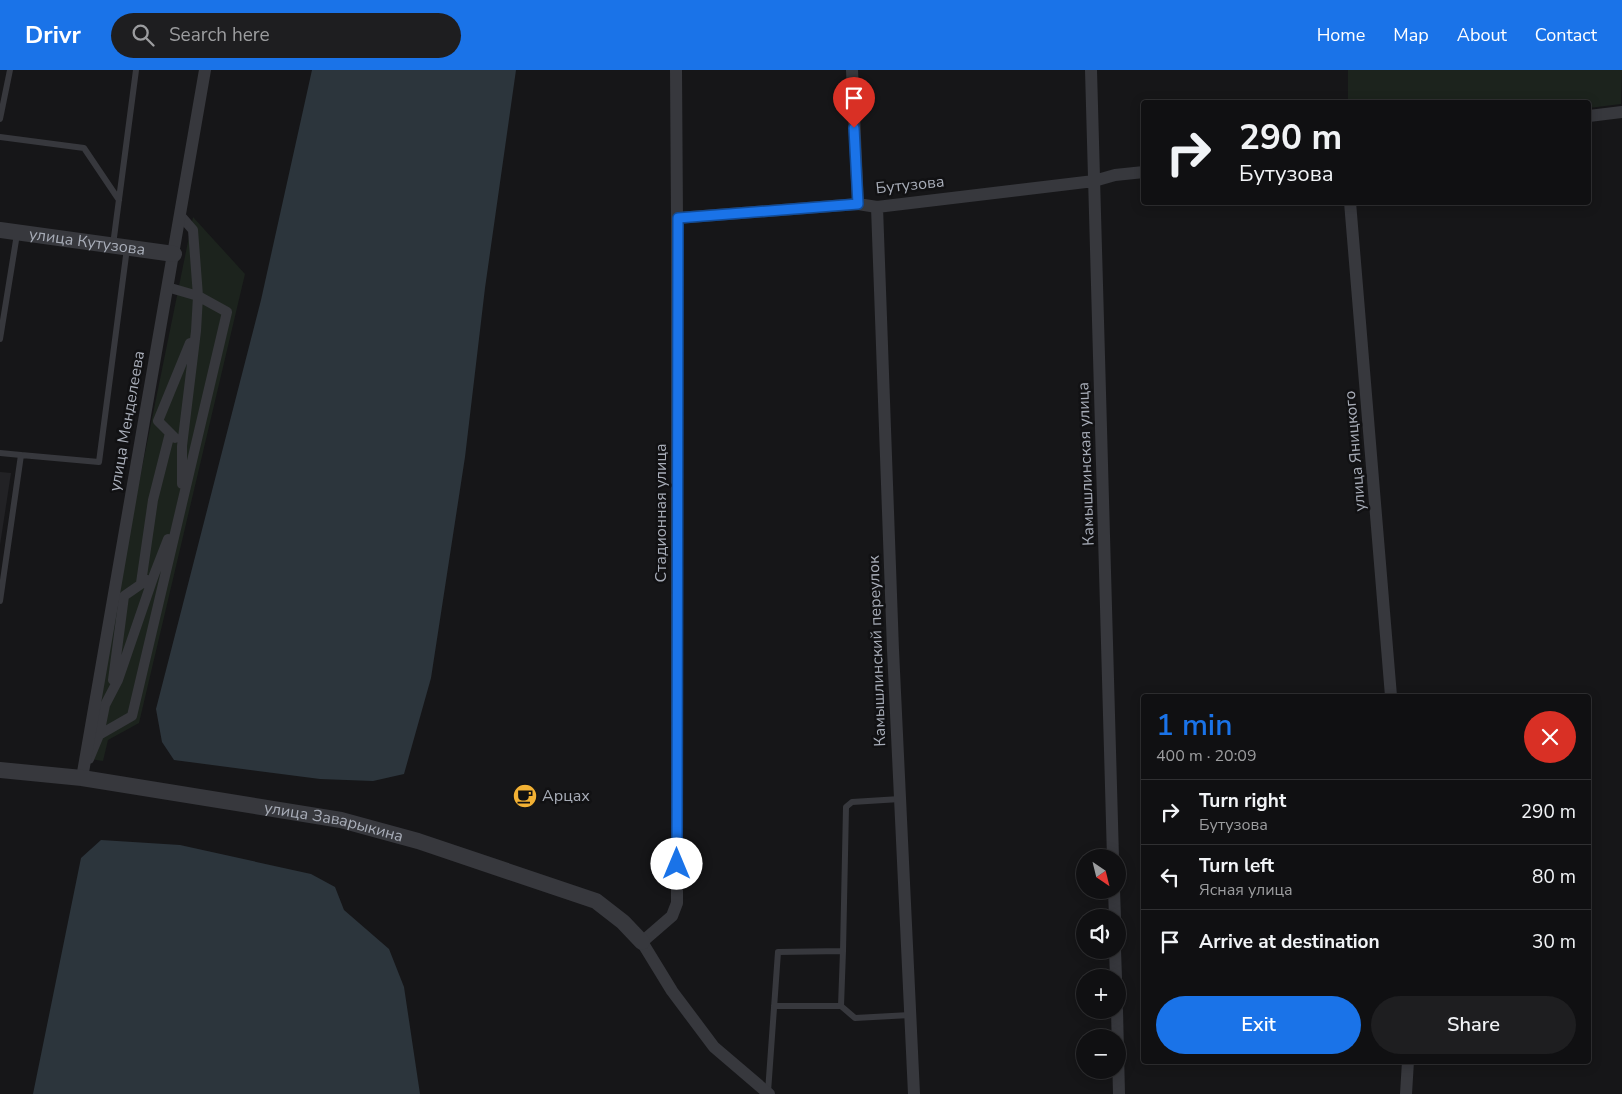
<!DOCTYPE html>
<html lang="en">
<head>
<meta charset="utf-8">
<style>
	body { margin:0; font-family:"Nunito Sans",sans-serif; background:#1e1e20; color:#f1f3f6; height:100vh; display:flex; flex-direction:column; font-size:19px; white-space:nowrap }
	* { box-sizing:border-box; margin:0 }
	p { font-size:16px; color:#9c9d9f }
	.icon { flex:none; width:28px; height:28px; fill:none; stroke:currentColor; stroke-width:2; stroke-linecap:round; stroke-linejoin:round }
	.map { position:relative; flex:1; overflow:hidden }
	.side { position:absolute; left:1141px; top:624px; width:450px; height:370px; display:flex; flex-direction:column; background:#101012; border-radius:5px; box-shadow:0 2px 12px #0003,0 0 0 1px #303032 }
	.side>* { flex:none }
	.top-card { position:absolute; left:1141px; top:30px; width:450px; height:105px; border-radius:5px; box-shadow:0 2px 12px #0003,0 0 0 1px #303032; background:#101012; color:#f1f3f6; overflow:hidden }
	.needle { width:32px; rotate:145deg }
	.buttons { position:absolute; left:1076px; top:779px; display:grid; gap:10px }
	.buttons a { display:grid; place-items:center; width:50px; height:50px; border-radius:50%; background:#101012; box-shadow:0 2px 12px #0003,0 0 0 1px #303032; font-size:25px }
	.pin { position:absolute; display:grid; place-items:center; width:42px; height:42px; color:#fff; margin:-51px -21px; border-radius:50% 50% 50% 0; rotate:-45deg; box-shadow:0 0 5px #0007 }
	.pin .icon { rotate:45deg }
	.me { position:absolute; width:55px; margin:-28px; rotate:0deg; stroke-linejoin:round; filter:drop-shadow(0 0 4px #0008) }
	.turn { display:flex; align-items:center; gap:18px; height:105px; padding:0 15px; font-size:22px }
	.turn .icon { width:65px; height:65px; stroke-width:2.5 }
	.turn b { display:block; font-size:35px; line-height:42px }
	.round { display:grid; place-items:center; flex:none; width:52px; height:52px; border-radius:26px; background:#1e1e20 }
	.summary { display:flex; align-items:center; justify-content:space-between; height:85px; padding:0 15px }
	h1 { font-size:30px; font-weight:600; line-height:38px; color:#1a73e8 }
	.button { display:flex; gap:10px; margin-top:auto; padding:10px 15px }
	.button a { flex:1; height:58px; border-radius:30px; background:#1a73e8; color:#fff; font-size:20px; font-weight:600; line-height:58px; text-align:center }
	.button a+a { background:#1e1e20; color:#f1f3f6 }
	ul { padding:0; list-style:none }
	li { display:flex; align-items:center; gap:15px; height:65px; padding:0 15px; border-top:1px solid #303032 }
	li div { flex:1 }
	li b { display:block; font-size:19px }
	li em { font-style:normal }
	header { display:flex; align-items:center; gap:30px; box-sizing:border-box; height:70px; padding:0 25px; background:#1a73e8; color:#fff }
	header strong { font-size:24px }
	nav { display:flex; gap:28px; margin-inline-start:auto; font-size:18px }
	.search { width:350px; height:45px; background:#1e1e20; display:flex; align-items:center; gap:12px; box-sizing:border-box; padding:0 18px; border-radius:28px; color:#9c9d9f; font-size:19px }
	.map>svg:first-child { display:block }
	.built { fill:#222225 }
	.green { fill:#1c231d }
	.water { fill:#2c353c }
	.lines { fill:none; stroke-linecap:round; stroke-linejoin:round }
	.service { stroke:#37383d; stroke-width:6 }
	.pedestrian { stroke:#37383d; stroke-width:10 }
	.minor { stroke:#37383d; stroke-width:12 }
	.tertiary { stroke:#37383d; stroke-width:16 }
	.route-casing { stroke:#114b97; stroke-width:12 }
	.route { stroke:#1a73e8; stroke-width:9 }
	.labels { text-anchor:middle; dominant-baseline:central; stroke-width:5; stroke-linejoin:round; paint-order:stroke }
	.street-label { font-size:16px; fill:#a8adb8; stroke:#111113 }
	.poi-label { font-size:16px; fill:#a8adb8; stroke:#111113; text-anchor:start }
</style>
</head>
<body>
<header>
<strong>Drivr</strong>
<div class="search"><svg class="icon" aria-label="search" viewBox="0 0 24 24"><circle cx="10" cy="10" r="6"/><path d="M15 15l6 6"/></svg>Search here</div>
<nav><a>Home</a><a>Map</a><a>About</a><a>Contact</a></nav>
</header>
<div class="map">
<svg width="1622" height="1024" viewBox="0 0 1622 1024">
	<rect width="100%" height="100%" fill="#161618"/>
	<path class="built" d="M 0,402 L 11,403 L 0,475 Z"/>
	<path class="green" d="M 1348,0 L 1622,0 L 1621,34 L 1589,38 L 1589,32 L 1348,32 Z
		M 193,147 L 245,204 L 139,653 L 108,670 L 103,691 L 83,688 Z"/>
	<path class="water" d="M 312,0 L 516,0 L 485,218 L 465,387 L 431,608 L 404,704 L 373,711 L 320,709 L 174,690 L 162,672 L 156,639 L 261,230 Z
		M 101,770 L 180,775 L 311,804 L 335,817 L 344,840 L 389,879 L 404,917 L 420,1024 L 33,1024 L 81,788 Z"/>
	<g class="lines">
		<path class="service" d="M 0,49 L 10,0
			M 0,67 L 84,78 L 119,130
			M 113,175 L 136,0
			M 0,269 L 17,164
			M 0,383 L 21,385
			M 0,531 L 21,385 L 99,392 L 127,178
			M 843,881 L 846,737 L 852,732 L 900,729
			M 774,936 L 841,936 L 855,948 L 910,945
			M 768,1022 L 778,882 L 843,881 L 841,936"/>
		<path class="pedestrian" d="M 180,145 L 193,160 L 198,226 L 196,261 L 182,376 L 182,414
			M 175,368 L 158,351 L 190,273
			M 141,513 L 153,430 L 170,363
			M 113,610 L 124,526 L 147,510
			M 99,665 L 105,635 L 118,610 L 154,505 L 168,469
			M 89,689 L 99,665 L 132,646 L 227,242 L 198,226 L 167,217"/>
		<path class="minor" d="M 676,0 L 677,148 L 677,833 L 672,846 L 642,872 L 672,921 L 714,977 L 769,1024
			M 852,0 L 858,134
			M 1091,0 L 1113,788
			M 1589,46 L 1622,42
			M 1350,132 L 1391,626
			M 877,137 L 893,580 L 914,1024
			M 677,148 L 858,134 L 877,137 L 1094,111 L 1115,105 L 1144,102
			M 82,708 L 205,0
			M 1114,820 L 1115,848
			M 1115,880 L 1116,908
			M 1117,940 L 1119,1024
			M 1406,1024 L 1408,991"/>
		<g class="tertiary">
			<path id="s1" d="M 0,160 L 174,184"/>
			<path id="s2" d="M 0,700 L 82,708 L 341,750 L 418,771 L 596,831 L 623,852 L 642,872"/>
		</g>
	</g>
	<g class="lines">
		<g class="route-casing">
			<path id="route" d="M 677,794 L 678,148 L 858,134 L 854,58"/>
		</g>
		<use href="#route" class="route"/>
	</g>
	<defs>
		<g id="cafe-disc" transform="scale(1.25)"><circle r="9.5" fill="#f2b134" stroke="#111113"/><path d="M-5.5-4.5H6V0H3Q3 3.5 0 3.5H-2.5Q-5.5 3.5-5.5 0ZM3-3.2v2h1.7v-2ZM-6 4.5H4V6H-6Z" fill="#111"/></g>
	</defs>
	<g fill-rule="evenodd">
		<use href="#cafe-disc" x="525" y="726"/>
	</g>
	<g class="labels">
		<g class="street-label">
			<text transform="translate(910 115) rotate(-6)">Бутузова</text>
			<text stroke="none"><textPath href="#s1" startOffset="88">улица Кутузова</textPath></text>
			<text transform="translate(127 351) rotate(-80)">улица Менделеева</text>
			<text transform="translate(1355 381) rotate(-95)">улица Яницкого</text>
			<text transform="translate(1086 394) rotate(-92)">Камышлинская улица</text>
			<text transform="translate(661 443) rotate(-90)">Стадионная улица</text>
			<text transform="translate(877 581) rotate(-92)">Камышлинский переулок</text>
			<text stroke="none"><textPath href="#s2" startOffset="338">улица Заварыкина</textPath></text>
		</g>
		<g class="poi-label">
			<text x="542" y="726">Арцах</text>
		</g>
	</g>
</svg>
<div class="buttons">
<a><svg class="needle" viewBox="-14 -14 28 28"><path d="M0-13l5 13h-10z" fill="#e53935"/><path d="M0 13l5-13h-10z" fill="#9c9d9f"/></svg></a>
<a><svg class="icon" aria-label="sound" viewBox="0 0 24 24"><path d="M4 9h4l5-4v14l-5-4H4zM17 9q2 3 0 6"/></svg></a>
<a>+</a>
<a>−</a>
</div>
<div class="pin" style="left:854px;top:58px;background:#d93025"><svg class="icon" aria-label="arrive" viewBox="0 0 24 24"><path d="M6 21V4h12l-3 4 3 4H6"/></svg></div>
<svg class="me" style="left:677px;top:794px" viewBox="-20 -20 40 40"><circle r="19" fill="#fff"/><path d="M0-13L10 11 0 6-10 11z" fill="#1a73e8"/></svg>
<div class="top-card">
<div class="turn"><svg class="icon" aria-label="right" viewBox="0 0 24 24"><path d="M7 20v-9h11M14 6l5 5-5 5"/></svg><div><b>290 m</b>Бутузова</div></div>
</div>
<section class="side">
<div class="summary"><div><h1>1 min</h1><p>400 m · 20:09</p></div><a class="round" style="background:#d93025;color:#fff"><svg class="icon" aria-label="close" viewBox="0 0 24 24"><path d="M6 6l12 12M18 6L6 18"/></svg></a></div>
<ul>
<li><svg class="icon" aria-label="right" viewBox="0 0 24 24"><path d="M7 20v-9h11M14 6l5 5-5 5"/></svg><div><b>Turn right</b><p>Бутузова</p></div><em>290 m</em></li>
<li><svg class="icon" aria-label="left" viewBox="0 0 24 24"><path d="M17 20v-9H6M10 6l-5 5 5 5"/></svg><div><b>Turn left</b><p>Ясная улица</p></div><em>80 m</em></li>
<li><svg class="icon" aria-label="arrive" viewBox="0 0 24 24"><path d="M6 21V4h12l-3 4 3 4H6"/></svg><div><b>Arrive at destination</b></div><em>30 m</em></li>
</ul>
<div class="button"><a>Exit</a><a>Share</a></div>
</section>
</div>
</body>
</html>
